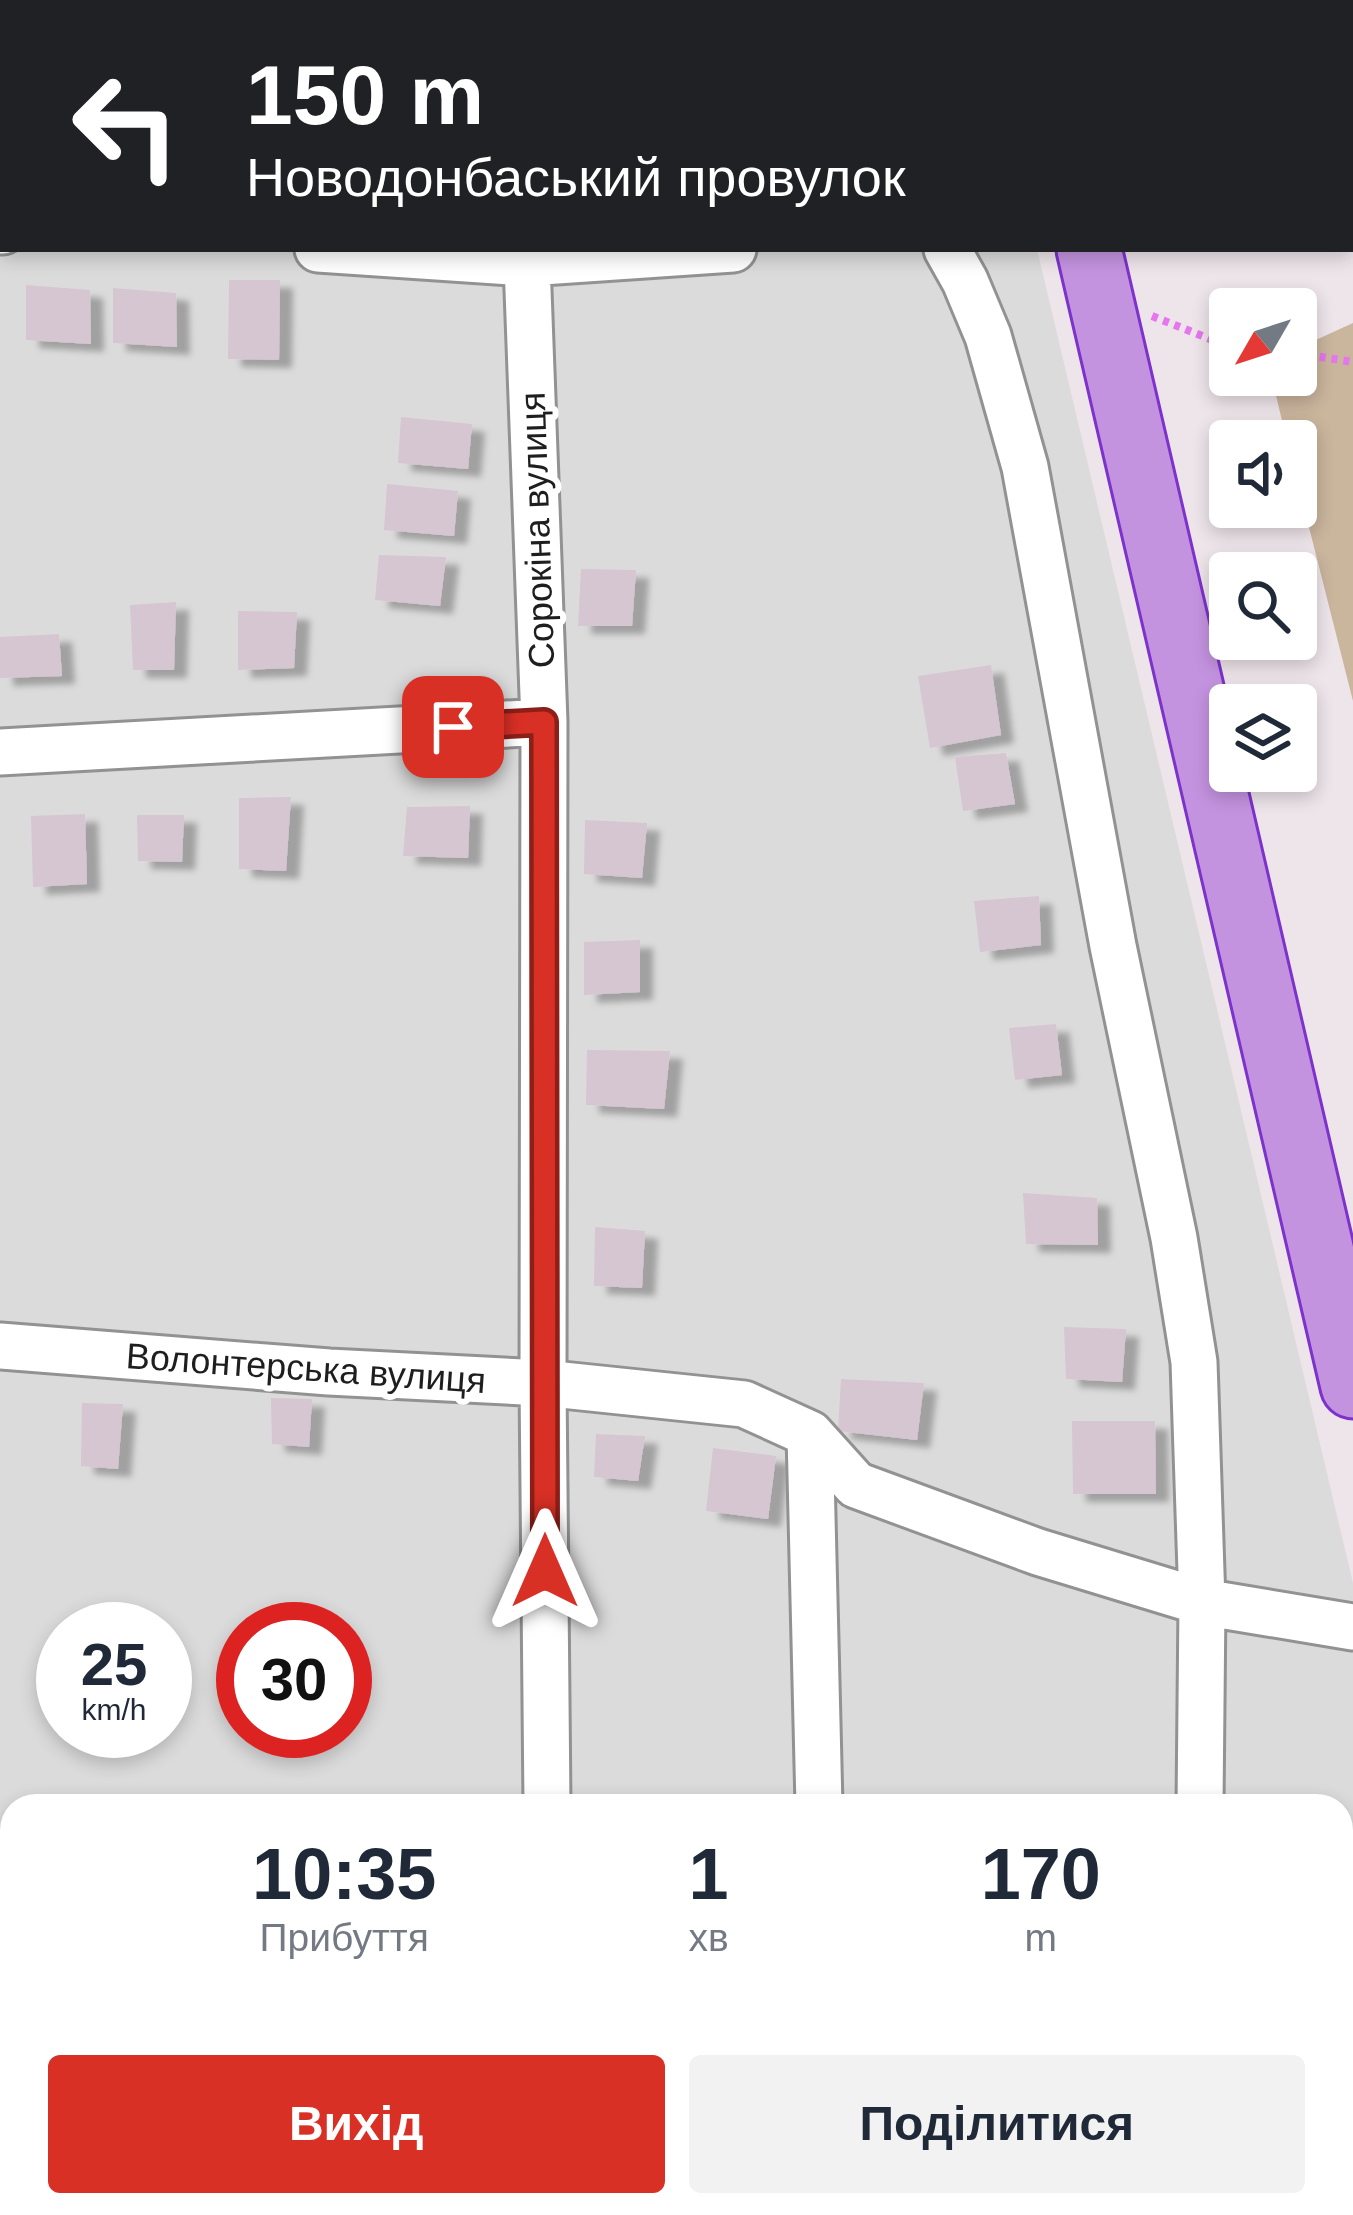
<!DOCTYPE html>
<html lang="uk">
<head>
<meta charset="utf-8">
<style>
	body { margin:0; font-family:Arial,sans-serif; background:#f2f2f3; color:#1f2937; height:100vh; display:flex; flex-direction:column; font-size:45px; white-space:nowrap }
	* { box-sizing:border-box; margin:0 }
	p { font-size:39px; color:#747a83 }
	.icon { flex:none; width:66px; height:66px; fill:none; stroke:currentColor; stroke-width:2; stroke-linecap:round; stroke-linejoin:round }
	.map { position:relative; flex:1; overflow:hidden }
	.details { position:absolute; left:0px; top:1794px; width:1353px; height:423px; display:flex; flex-direction:column; background:#fff; border-radius:36px 36px 0 0; box-shadow:0 6px 18px #0003 }
	.details>* { flex:none }
	.hud { position:absolute; left:0px; top:0px; width:1353px; height:252px; box-shadow:0 6px 18px #0003; background:#202124; color:#fff; overflow:hidden }
	.needle { width:78px; rotate:231deg }
	.controls { position:absolute; left:1209px; top:288px; display:grid; gap:24px }
	.controls a { display:grid; place-items:center; width:108px; height:108px; border-radius:12px; background:#fff; box-shadow:0 6px 18px #0003; font-size:60px }
	.speed { position:absolute; left:36px; top:1602px; display:flex; gap:24px; font-size:60px; font-weight:700; text-align:center }
	.speed>* { display:grid; place-content:center; width:156px; height:156px; border-radius:50%; background:#fff; box-shadow:0 6px 18px #0003; line-height:1 }
	.speed small { font-size:30px; font-weight:400 }
	.speed .limit { border:18px solid #d22; background:#fff; color:#111 }
	.pin { position:absolute; display:grid; place-items:center; width:102px; height:102px; color:#fff; margin:-51px; border-radius:24px; box-shadow:0 6px 18px #0006 }
	.me { position:absolute; width:132px; margin:-66px; rotate:0deg; stroke-linejoin:round; filter:drop-shadow(0 0 9px #0008) }
	.turn { display:flex; align-items:center; gap:42px; height:252px; padding:0 48px; font-size:54px }
	.turn .icon { width:156px; height:156px; stroke-width:2.5 }
	.turn b { display:block; font-size:84px; line-height:102px }
	.eta { display:flex; justify-content:space-evenly; align-items:center; height:204px; text-align:center }
	.eta b { font-size:72px; font-weight:700; line-height:84px }
	.primary-button { display:flex; gap:24px; margin-top:auto; padding:24px 48px }
	.primary-button a { flex:1; height:138px; border-radius:12px; background:#d93025; color:#fff; font-size:48px; font-weight:700; line-height:138px; text-align:center }
	.primary-button a+a { background:#f2f2f3; color:#1f2937 }
	.map>svg:first-child { display:block }
	.residential { fill:#dcdbdc; fill-rule:evenodd }
	.forest { fill:#cab59d }
	.wetland { fill:#d3dbc4 }
	.lines { fill:none; stroke-linecap:round; stroke-linejoin:round }
	.stream { stroke:#a9d9ac; stroke-width:12 }
	.building { fill:#d5c6d1; filter:url(#shadow) }
	.minor-casing { stroke:#929292; stroke-width:51 }
	.highway-casing { stroke:#7d32cc; stroke-width:69 }
	.path { stroke:#e676ee; stroke-width:8; stroke-dasharray:6 6; stroke-linecap:butt }
	.minor { stroke:#fff; stroke-width:45 }
	.highway { stroke:#c493e0; stroke-width:63 }
	.route-casing { stroke:#8d1f18; stroke-width:30 }
	.route { stroke:#d93025; stroke-width:21 }
	.labels { text-anchor:middle; dominant-baseline:central; stroke-width:12; stroke-linejoin:round; paint-order:stroke }
	.street-label { font-size:36px; fill:#1e1e1e; stroke:#fff }
</style>
</head>
<body>
<div class="map">
<svg width="1353" height="2215" viewBox="0 0 1353 2215">
	<defs>
		<filter id="shadow"><feDropShadow dx="13" dy="8" stdDeviation="3" flood-color="#0004"/></filter>
	</defs>
	<rect width="100%" height="100%" fill="#eee5ea"/>
	<path class="residential" d="M 0,0 L 978,0 L 978,3 L 3,3 L 3,249 L 1037,249 L 1353,1583 L 1353,2215 L 0,2215 ZM 63,1629 L 165,1629 L 165,1731 L 63,1731 ZM 243,1629 L 345,1629 L 345,1731 L 243,1731 ZM 12,1806 L 1341,1806 L 1341,2205 L 12,2205 Z"/>
	<path class="forest" d="M 1353,323 L 1353,701 L 1296,476 L 1296,441 L 1287,441 L 1271,375 L 1296,375 L 1296,349 Z"/>
	<path class="wetland" d="M 1216,0 L 1353,0 L 1353,196 L 1350,197 L 1350,3 L 1217,3 Z"/>
	<g class="lines">
		<path class="stream" d="M 0,26 L 3,26
			M 1350,66 L 1353,65"/>
	</g>
	<path class="building" d="M 229,280 L 280,280 L 279,360 L 228,359 Z
		M 26,285 L 90,290 L 91,344 L 26,340 Z
		M 113,288 L 176,293 L 177,347 L 113,343 Z
		M 401,417 L 472,424 L 468,469 L 398,463 Z
		M 387,484 L 458,491 L 454,536 L 384,530 Z
		M 379,555 L 446,557 L 440,606 L 375,600 Z
		M 581,569 L 636,570 L 632,626 L 578,626 Z
		M 176,602 L 174,670 L 133,670 L 130,605 Z
		M 238,611 L 297,612 L 294,668 L 238,670 Z
		M 59,634 L 62,676 L 0,678 L 0,637 Z
		M 991,665 L 1001,735 L 930,748 L 918,676 Z
		M 1006,753 L 1015,804 L 963,811 L 955,757 Z
		M 291,797 L 286,871 L 239,869 L 239,798 Z
		M 470,806 L 468,858 L 403,856 L 407,807 Z
		M 85,814 L 87,884 L 33,887 L 31,816 Z
		M 137,815 L 184,815 L 182,862 L 138,861 Z
		M 585,820 L 647,823 L 642,878 L 584,874 Z
		M 1039,896 L 1041,945 L 980,952 L 974,901 Z
		M 640,940 L 640,992 L 584,995 L 584,942 Z
		M 1056,1024 L 1062,1075 L 1015,1080 L 1009,1028 Z
		M 587,1050 L 670,1051 L 664,1109 L 586,1105 Z
		M 1023,1193 L 1097,1198 L 1098,1245 L 1026,1244 Z
		M 595,1227 L 645,1231 L 642,1288 L 594,1286 Z
		M 1064,1327 L 1126,1329 L 1122,1382 L 1066,1379 Z
		M 841,1379 L 924,1383 L 917,1440 L 838,1431 Z
		M 271,1398 L 312,1399 L 309,1447 L 272,1444 Z
		M 82,1403 L 123,1404 L 118,1469 L 81,1466 Z
		M 1072,1421 L 1155,1421 L 1156,1494 L 1073,1494 Z
		M 596,1434 L 645,1436 L 638,1481 L 594,1477 Z
		M 713,1448 L 776,1456 L 768,1519 L 706,1511 Z"/>
	<g class="lines">
		<g class="minor-casing">
			<path id="minor" d="M 896,0 L 896,3
				M 0,231 L 3,231
				M 318,249 L 527,263 L 733,249
				M 947,249 L 965,281 L 988,336 L 1025,467 L 1113,946 L 1174,1238 L 1194,1362 L 1202,1602 L 1200,1806
				M 527,263 L 544,722 L 543,1383 L 547,1806
				M 0,752 L 544,722
				M 0,1346 L 329,1372 L 543,1383 L 744,1404 L 810,1434 L 856,1485 L 1038,1552 L 1202,1602 L 1353,1627
				M 810,1434 L 819,1806
				M 551,2205 L 551,2215
				M 835,2205 L 836,2215
				M 1227,2205 L 1227,2215"/>
		</g>
		<g class="highway-casing">
			<path id="highway" d="M 1031,0 L 1032,3
				M 1089,249 L 1353,1386"/>
		</g>
		<path class="path" d="M 1152,316 L 1210,339 L 1230,342
			M 1296,353 L 1353,362"/>
		<use href="#minor" class="minor"/>
		<use href="#highway" class="highway"/>
	</g>
	<g class="lines">
		<g class="route-casing">
			<path id="route" d="M 453,727 L 544,722 L 545,1571"/>
		</g>
		<use href="#route" class="route"/>
	</g>
	<g class="labels">
		<g class="street-label">
			<text transform="translate(537 530) rotate(-92)">Сорокіна вулиця</text>
			<text transform="translate(306 1368) rotate(4)">Волонтерська вулиця</text>
		</g>
	</g>
</svg>
<div class="controls">
<a><svg class="needle" viewBox="-14 -14 28 28"><path d="M0-13l5 13h-10z" fill="#e53935"/><path d="M0 13l5-13h-10z" fill="#747a83"/></svg></a>
<a><svg class="icon" aria-label="sound" viewBox="0 0 24 24"><path d="M4 9h4l5-4v14l-5-4H4zM17 9q2 3 0 6"/></svg></a>
<a><svg class="icon" aria-label="search" viewBox="0 0 24 24"><circle cx="10" cy="10" r="6"/><path d="M15 15l6 6"/></svg></a>
<a><svg class="icon" aria-label="layers" viewBox="0 0 24 24"><path d="M12 4l9 5-9 5-9-5zM3 14l9 5 9-5"/></svg></a>
</div>
<div class="speed"><div>25<small>km/h</small></div><div class="limit">30</div></div>
<div class="pin" style="left:453px;top:727px;background:#d93025"><svg class="icon" aria-label="arrive" viewBox="0 0 24 24"><path d="M6 21V4h12l-3 4 3 4H6"/></svg></div>
<svg class="me" style="left:545px;top:1571px" viewBox="-20 -20 40 40"><path d="M0-17L14 15 0 8-14 15z" fill="#d93025" stroke="#fff" stroke-width="4"/></svg>
<div class="hud">
<div class="turn"><svg class="icon" aria-label="left" viewBox="0 0 24 24"><path d="M17 20v-9H6M10 6l-5 5 5 5"/></svg><div><b>150 m</b>Новодонбаський провулок</div></div>
</div>
<section class="details">
<div class="eta">
<div><b>10:35</b><p>Прибуття</p></div>
<div><b>1</b><p>хв</p></div>
<div><b>170</b><p>m</p></div>
</div>
<div class="primary-button"><a>Вихід</a><a>Поділитися</a></div>
</section>
</div>
</body>
</html>
